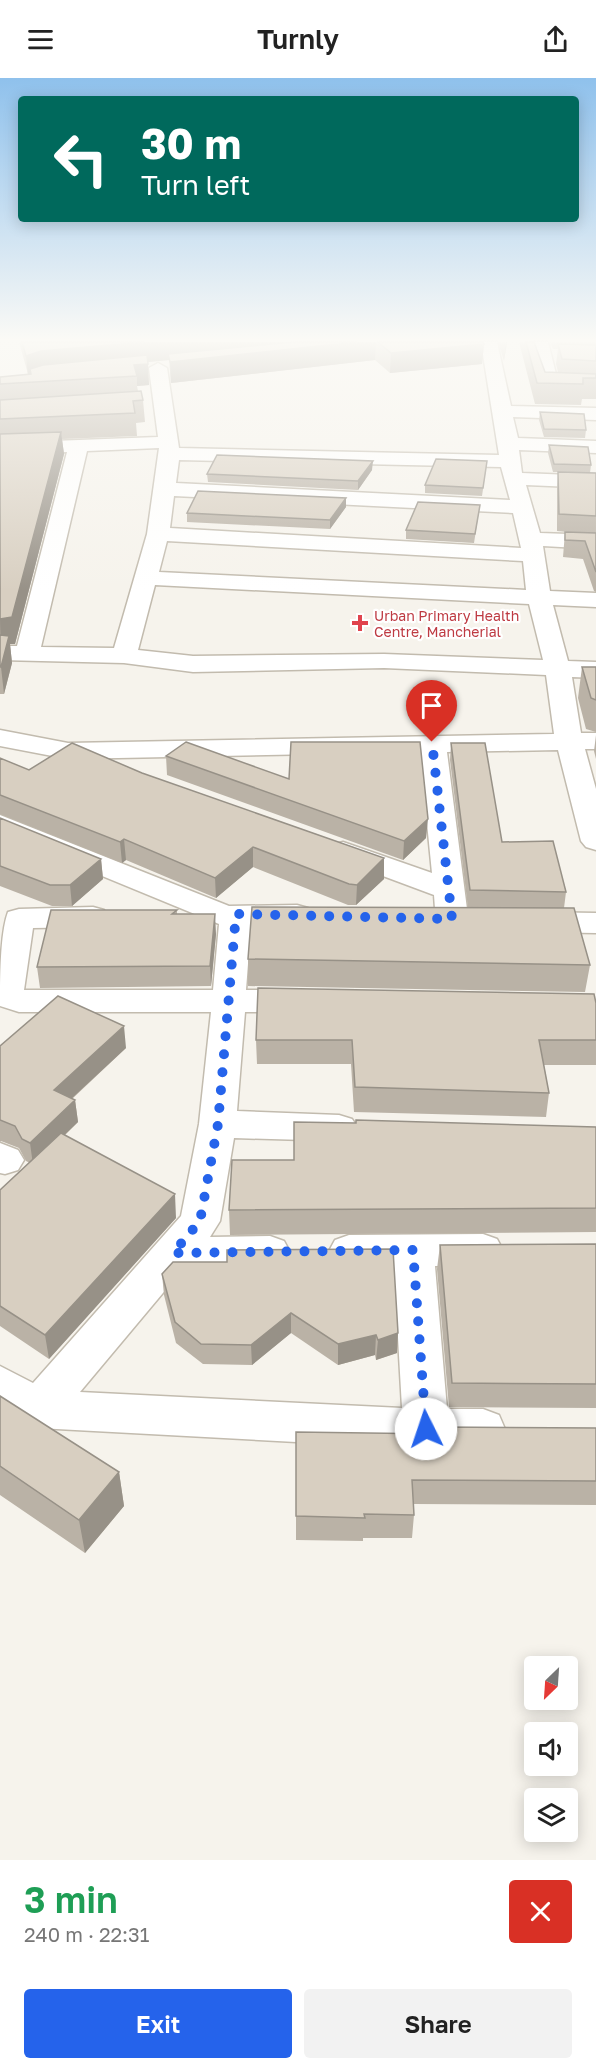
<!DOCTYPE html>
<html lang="en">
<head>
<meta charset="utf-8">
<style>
	body { margin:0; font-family:"Golos Text",sans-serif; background:#f2f2f2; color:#222; height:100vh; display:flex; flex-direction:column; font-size:22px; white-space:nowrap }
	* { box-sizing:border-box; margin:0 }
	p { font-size:20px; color:#767676 }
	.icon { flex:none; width:33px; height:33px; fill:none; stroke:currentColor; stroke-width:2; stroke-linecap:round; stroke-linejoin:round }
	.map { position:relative; height:1782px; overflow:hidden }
	.side { display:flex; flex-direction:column; background:#fff; flex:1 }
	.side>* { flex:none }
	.hud { position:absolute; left:18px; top:18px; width:561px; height:126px; border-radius:6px; box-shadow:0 3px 15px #0003; background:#00695c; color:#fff; overflow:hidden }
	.needle { width:39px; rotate:205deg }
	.fabs { position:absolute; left:524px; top:1578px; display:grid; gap:12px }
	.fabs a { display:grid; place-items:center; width:54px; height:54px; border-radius:6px; background:#fff; box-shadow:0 3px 15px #0003; font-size:30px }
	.pin { position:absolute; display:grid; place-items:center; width:51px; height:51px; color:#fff; margin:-62px -26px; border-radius:50% 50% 50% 0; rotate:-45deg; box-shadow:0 0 6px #0007 }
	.pin .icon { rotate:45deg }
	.me { position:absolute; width:66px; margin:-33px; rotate:356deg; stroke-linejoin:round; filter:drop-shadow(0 0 4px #0008) }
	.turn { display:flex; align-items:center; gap:21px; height:126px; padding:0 24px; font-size:27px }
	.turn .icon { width:78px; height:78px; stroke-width:2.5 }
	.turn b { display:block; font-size:42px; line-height:51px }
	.round { display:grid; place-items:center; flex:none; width:63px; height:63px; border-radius:6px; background:#f2f2f2 }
	.head { display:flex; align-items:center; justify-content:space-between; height:102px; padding:0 24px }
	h1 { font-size:36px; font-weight:600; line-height:45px; color:#1e9e55 }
	.button { display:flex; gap:12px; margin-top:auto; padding:12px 24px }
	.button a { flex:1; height:69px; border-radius:6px; background:#2563eb; color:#fff; font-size:24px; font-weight:600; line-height:69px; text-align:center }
	.button a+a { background:#f2f2f2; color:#222 }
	header { display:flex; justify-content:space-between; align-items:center; height:78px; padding:0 24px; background:#fff; font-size:27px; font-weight:600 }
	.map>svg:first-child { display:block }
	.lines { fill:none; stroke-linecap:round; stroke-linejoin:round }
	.minor-casing { stroke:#c2bbae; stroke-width:3 }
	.minor { fill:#fff; fill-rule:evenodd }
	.wall { fill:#bab2a6 }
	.shaded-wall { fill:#979187 }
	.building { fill:#d8cfc1; stroke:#979187; stroke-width:1.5 }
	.route { stroke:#2563eb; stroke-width:10; stroke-dasharray:0 18 }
	.health-dot { fill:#e0444e; stroke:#fff; stroke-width:2 }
	.labels { text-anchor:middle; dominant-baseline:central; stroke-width:4.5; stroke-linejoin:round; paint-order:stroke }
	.far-health-label { font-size:14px; fill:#be3a42; stroke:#fff; text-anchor:start }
</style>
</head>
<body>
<header><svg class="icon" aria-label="menu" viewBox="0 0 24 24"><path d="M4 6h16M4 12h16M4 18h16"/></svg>Turnly<svg class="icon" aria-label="share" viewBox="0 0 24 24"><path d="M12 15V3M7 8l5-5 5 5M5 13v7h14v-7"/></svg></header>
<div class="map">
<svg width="596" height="1782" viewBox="0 0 596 1782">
	<rect width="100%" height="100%" fill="#f6f3ec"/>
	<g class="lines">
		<g class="minor-casing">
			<path id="minor" d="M 481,264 L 497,264 L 511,328 L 596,330 L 596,342 L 513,339 L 518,360 L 596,363 L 596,375 L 519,372 L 522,395 L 596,398 L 596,410 L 526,407 L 540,455 L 596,457 L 596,471 L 543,468 L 550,513 L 596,515 L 596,529 L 553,527 L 568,583 L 596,584 L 596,600 L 572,599 L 581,655 L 596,655 L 596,671 L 585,671 L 596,711 L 596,772 L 586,769 L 581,763 L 558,672 L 447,674 L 467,831 L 462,838 L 451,841 L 440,838 L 435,831 L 434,817 L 332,779 L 328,773 L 332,767 L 343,764 L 432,795 L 420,674 L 68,681 L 0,668 L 0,652 L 68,665 L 554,656 L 546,597 L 384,590 L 193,594 L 124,585 L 0,582 L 0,568 L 17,568 L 67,374 L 0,377 L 0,365 L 158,359 L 149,290 L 158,285 L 167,290 L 179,370 L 499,377 ZM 159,370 L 147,456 L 114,570 L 41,569 L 87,373 ZM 179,382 L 501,389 L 510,422 L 176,405 ZM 174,418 L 513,435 L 521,470 L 170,450 ZM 167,463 L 523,483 L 526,512 L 159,494 ZM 155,507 L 529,526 L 543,582 L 384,576 L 193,578 L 138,572 Z
				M 532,264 L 548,264 L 558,304 L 596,305 L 596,315 L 544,313 Z
				M 0,737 L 229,828 L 297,827 L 308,830 L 313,837 L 308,844 L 297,847 L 251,846 L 246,912 L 303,912 L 315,915 L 320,923 L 315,931 L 303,934 L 245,934 L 237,1033 L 339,1037 L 352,1041 L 358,1050 L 352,1059 L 339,1063 L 234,1060 L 220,1143 L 210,1159 L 270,1158 L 284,1163 L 290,1174 L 284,1185 L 270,1190 L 183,1191 L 80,1314 L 402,1330 L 394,1189 L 349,1189 L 335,1184 L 329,1173 L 335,1162 L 349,1157 L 483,1156 L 497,1161 L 503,1172 L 497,1183 L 483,1188 L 435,1188 L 447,1331 L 483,1331 L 499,1337 L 505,1351 L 499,1365 L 483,1371 L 426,1371 L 38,1350 L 22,1345 L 0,1330 L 0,1288 L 33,1305 L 181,1138 L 199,1046 L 211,934 L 19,934 L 0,928 C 0,902 0,855 8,834 L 19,831 L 93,829 L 104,832 L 109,839 L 104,846 L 93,849 L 33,850 L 24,912 L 213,912 L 219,846 L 0,756 Z
				M 535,834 L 596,835 L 596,855 L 535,854 L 524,851 L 519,844 L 524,837 Z
				M 0,1065 L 18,1072 L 24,1082 L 18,1092 L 5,1096 L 0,1095 Z"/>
		</g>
		<use href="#minor" class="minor"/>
	</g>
	<path class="wall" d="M 19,264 L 483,264 L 484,266 L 482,286 L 390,295 L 375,282 L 171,305 L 169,282 L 147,284 L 149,307 L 137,308 L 138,313 L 143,322 L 145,344 L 136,345 L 137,358 L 62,361 L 64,376 L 15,566 L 10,566 L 12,585 L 4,616 L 0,616 L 0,299 L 28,296 Z
		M 498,264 L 507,264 L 504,283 Z
		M 519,264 L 534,264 L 545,294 L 558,294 L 556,286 L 558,271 L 553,271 L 550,264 L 596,264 L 596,321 L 582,321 L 581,327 L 535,326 Z
		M 540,334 L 586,352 L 585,360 L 544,359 L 539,342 Z
		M 549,367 L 591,387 L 590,395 L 596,395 L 596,514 L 594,513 L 583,481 L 563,479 L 565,454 L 568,454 L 557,453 L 557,411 L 558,394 L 553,394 L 548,375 Z
		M 486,391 L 482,418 L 425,415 L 425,407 Z
		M 372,392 L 358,412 L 208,404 L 207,396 Z
		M 480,427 L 474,465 L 406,461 L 406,452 Z
		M 346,429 L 330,451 L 187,444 L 187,435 Z
		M 582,589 L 596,589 L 596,654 L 586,651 L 578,620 Z
		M 596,657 L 596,681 L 594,673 Z
		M 451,665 L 502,764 L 566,814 L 564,830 L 590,887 L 585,914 L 248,908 L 248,881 L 468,830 L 450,682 Z
		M 166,678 L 426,760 L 403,782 L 167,697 Z
		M 0,680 L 29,692 L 142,695 L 384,780 L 384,801 L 356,827 L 348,827 L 253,789 L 216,820 L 126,782 L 122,785 L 0,736 Z
		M 0,740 L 101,781 L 103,801 L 72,828 L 52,828 L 0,808 Z
		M 177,832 L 177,836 L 216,856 L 211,908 L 40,910 L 37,889 Z
		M 596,925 L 596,987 L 544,987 L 549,1015 L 546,1039 L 354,1034 L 351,986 L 257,986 L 256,962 Z
		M 0,968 L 126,970 L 72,1021 L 75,1022 L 78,1044 L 65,1057 L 176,1140 L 49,1281 L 0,1248 L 0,1112 L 30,1085 L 26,1083 L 19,1070 L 1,1063 L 0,1064 Z
		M 596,1049 L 596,1154 L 230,1157 L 229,1132 L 294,1082 Z
		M 596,1166 L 596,1330 L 449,1329 L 437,1191 L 440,1167 Z
		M 393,1171 L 397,1275 L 376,1282 L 375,1277 L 338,1287 L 291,1255 L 252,1287 L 203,1286 L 176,1265 L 164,1217 L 162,1196 L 227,1184 Z
		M 0,1318 L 119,1394 L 124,1428 L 85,1475 L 0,1417 Z
		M 438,1349 L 596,1350 L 596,1427 L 414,1426 L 414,1437 L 412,1460 L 363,1460 L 363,1463 L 296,1462 L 296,1354 L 438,1356 Z"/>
	<path class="shaded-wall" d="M 144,264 L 352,264 L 168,276 L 169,282 L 43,294 L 30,291 L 31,297 L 28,298 L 26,278 L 41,273 Z
		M 357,264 L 376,264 L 375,282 L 171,305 L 170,284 Z
		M 506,264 L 507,264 L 504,283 Z
		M 484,266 L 482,286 L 390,295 L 391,275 Z
		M 148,286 L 149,307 L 137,308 L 137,298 L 134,287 Z
		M 61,354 L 64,376 L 15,566 L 10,566 L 12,585 L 4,616 L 1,589 L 0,541 Z
		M 373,383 L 372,392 L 358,412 L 358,403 Z
		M 346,420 L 346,429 L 330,451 L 330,442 Z
		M 428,741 L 426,760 L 403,782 L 404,763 Z
		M 124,761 L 126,782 L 122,785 L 120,764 Z
		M 253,769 L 253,789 L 216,820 L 215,800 Z
		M 384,780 L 384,801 L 356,827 L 357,807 Z
		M 101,781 L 103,801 L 72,828 L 70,807 Z
		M 215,836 L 216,856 L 211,908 L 210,888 Z
		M 124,948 L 126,970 L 57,1034 L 54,1012 Z
		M 75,1022 L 78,1044 L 33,1087 L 30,1065 Z
		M 175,1116 L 176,1140 L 49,1281 L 45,1257 Z
		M 291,1235 L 291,1255 L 252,1287 L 251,1267 Z
		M 398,1255 L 397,1275 L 376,1282 L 378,1262 Z
		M 376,1257 L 375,1277 L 338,1287 L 338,1266 Z
		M 119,1394 L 124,1428 L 85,1475 L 79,1442 Z"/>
	<path class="building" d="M 22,264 L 144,264 L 41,273 L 26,278 Z
		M 294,264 L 357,264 L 170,284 L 168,276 Z
		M 378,264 L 483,264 L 484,266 L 391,275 Z
		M 526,264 L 534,264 L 545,294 L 596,296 L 596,300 L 583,300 L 583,306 L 537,305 Z
		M 558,266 L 596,267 L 596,283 L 562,281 Z
		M 147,277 L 148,286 L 134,287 L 137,298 L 0,306 L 0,299 L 31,296 L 30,291 L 43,287 Z
		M 141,313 L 143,322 L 133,323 L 135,335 L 0,341 L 0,322 Z
		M 540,334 L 584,336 L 586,352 L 544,351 Z
		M 61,354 L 12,539 L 0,541 L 0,356 Z
		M 549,367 L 588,369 L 591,387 L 554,386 Z
		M 217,377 L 373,383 L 358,403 L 207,396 Z
		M 436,381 L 487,383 L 483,410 L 425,407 Z
		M 558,394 L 596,395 L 596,438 L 559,436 Z
		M 198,413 L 346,420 L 330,442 L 187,435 Z
		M 418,424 L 480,427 L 475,456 L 406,452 Z
		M 565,454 L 596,455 L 596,494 L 585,463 L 565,462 Z
		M 0,557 L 9,558 L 1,589 L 0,589 Z
		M 582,589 L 596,589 L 596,622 L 591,620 Z
		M 186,664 L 289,701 L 291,664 L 420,664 L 428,741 L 404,763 L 166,678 Z
		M 72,665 L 142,695 L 384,780 L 357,807 L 349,806 L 253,769 L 215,800 L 124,761 L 120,764 L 0,717 L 0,680 L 29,692 Z
		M 451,665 L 485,665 L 502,764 L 553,763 L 566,814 L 470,812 Z
		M 0,740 L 101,781 L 70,807 L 50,807 L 0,788 Z
		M 252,829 L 574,830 L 590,887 L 248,881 Z
		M 51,832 L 177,832 L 172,836 L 215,836 L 210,888 L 37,889 Z
		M 258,910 L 594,916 L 596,925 L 596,962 L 539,962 L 549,1015 L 355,1009 L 352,962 L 256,962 Z
		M 58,918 L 124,948 L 54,1012 L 75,1022 L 30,1065 L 22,1061 L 15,1048 L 0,1042 L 0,968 Z
		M 356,1042 L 596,1049 L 596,1130 L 229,1132 L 232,1082 L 294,1082 L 294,1044 L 356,1045 Z
		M 61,1055 L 175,1116 L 45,1257 L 0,1228 L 0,1112 Z
		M 596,1166 L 596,1306 L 452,1305 L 440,1167 Z
		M 393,1171 L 398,1255 L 378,1262 L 376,1257 L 338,1266 L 291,1235 L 251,1267 L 201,1266 L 175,1244 L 162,1196 L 173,1184 L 227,1184 L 227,1172 Z
		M 0,1318 L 119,1394 L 79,1442 L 0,1388 Z
		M 438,1349 L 596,1350 L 596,1403 L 412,1402 L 414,1437 L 364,1436 L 365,1440 L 296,1438 L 296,1354 L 439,1356 Z"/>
	<linearGradient id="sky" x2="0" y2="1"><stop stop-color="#8fc1ec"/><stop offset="0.51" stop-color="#fbfaf6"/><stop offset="1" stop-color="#fbfaf6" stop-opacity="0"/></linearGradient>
	<rect width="596" height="513" fill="url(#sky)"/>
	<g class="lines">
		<path class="route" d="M 426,1351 L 413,1172 L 173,1175 L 200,1143 L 218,1046 L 236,836 L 452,841 L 432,664"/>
	</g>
	<path class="health-dot" d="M357 536h6v6h6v6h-6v6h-6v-6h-6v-6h6z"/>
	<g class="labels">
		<g class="far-health-label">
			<text x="374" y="537">Urban Primary Health<tspan x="374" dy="16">Centre, Mancherial</tspan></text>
		</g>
	</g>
</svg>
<div class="fabs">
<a><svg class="needle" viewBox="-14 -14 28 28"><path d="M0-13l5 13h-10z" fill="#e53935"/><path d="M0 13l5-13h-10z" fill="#767676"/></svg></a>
<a><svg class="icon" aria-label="sound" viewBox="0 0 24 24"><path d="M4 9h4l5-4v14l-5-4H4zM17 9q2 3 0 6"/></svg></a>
<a><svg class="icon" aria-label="layers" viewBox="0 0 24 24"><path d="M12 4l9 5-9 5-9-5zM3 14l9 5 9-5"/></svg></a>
</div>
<div class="pin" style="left:432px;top:664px;background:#d93025"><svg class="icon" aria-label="arrive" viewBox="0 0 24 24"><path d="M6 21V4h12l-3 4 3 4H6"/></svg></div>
<svg class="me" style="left:426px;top:1351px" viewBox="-20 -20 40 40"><circle r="19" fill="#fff"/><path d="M0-13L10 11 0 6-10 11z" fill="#2563eb"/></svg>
<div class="hud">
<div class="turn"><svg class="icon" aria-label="left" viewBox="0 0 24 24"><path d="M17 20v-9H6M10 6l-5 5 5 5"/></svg><div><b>30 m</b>Turn left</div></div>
</div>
</div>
<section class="side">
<div class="head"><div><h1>3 min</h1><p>240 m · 22:31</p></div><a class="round" style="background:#d93025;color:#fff"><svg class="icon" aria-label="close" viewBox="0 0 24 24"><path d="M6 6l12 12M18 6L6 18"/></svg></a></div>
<div class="button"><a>Exit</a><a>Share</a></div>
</section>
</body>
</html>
